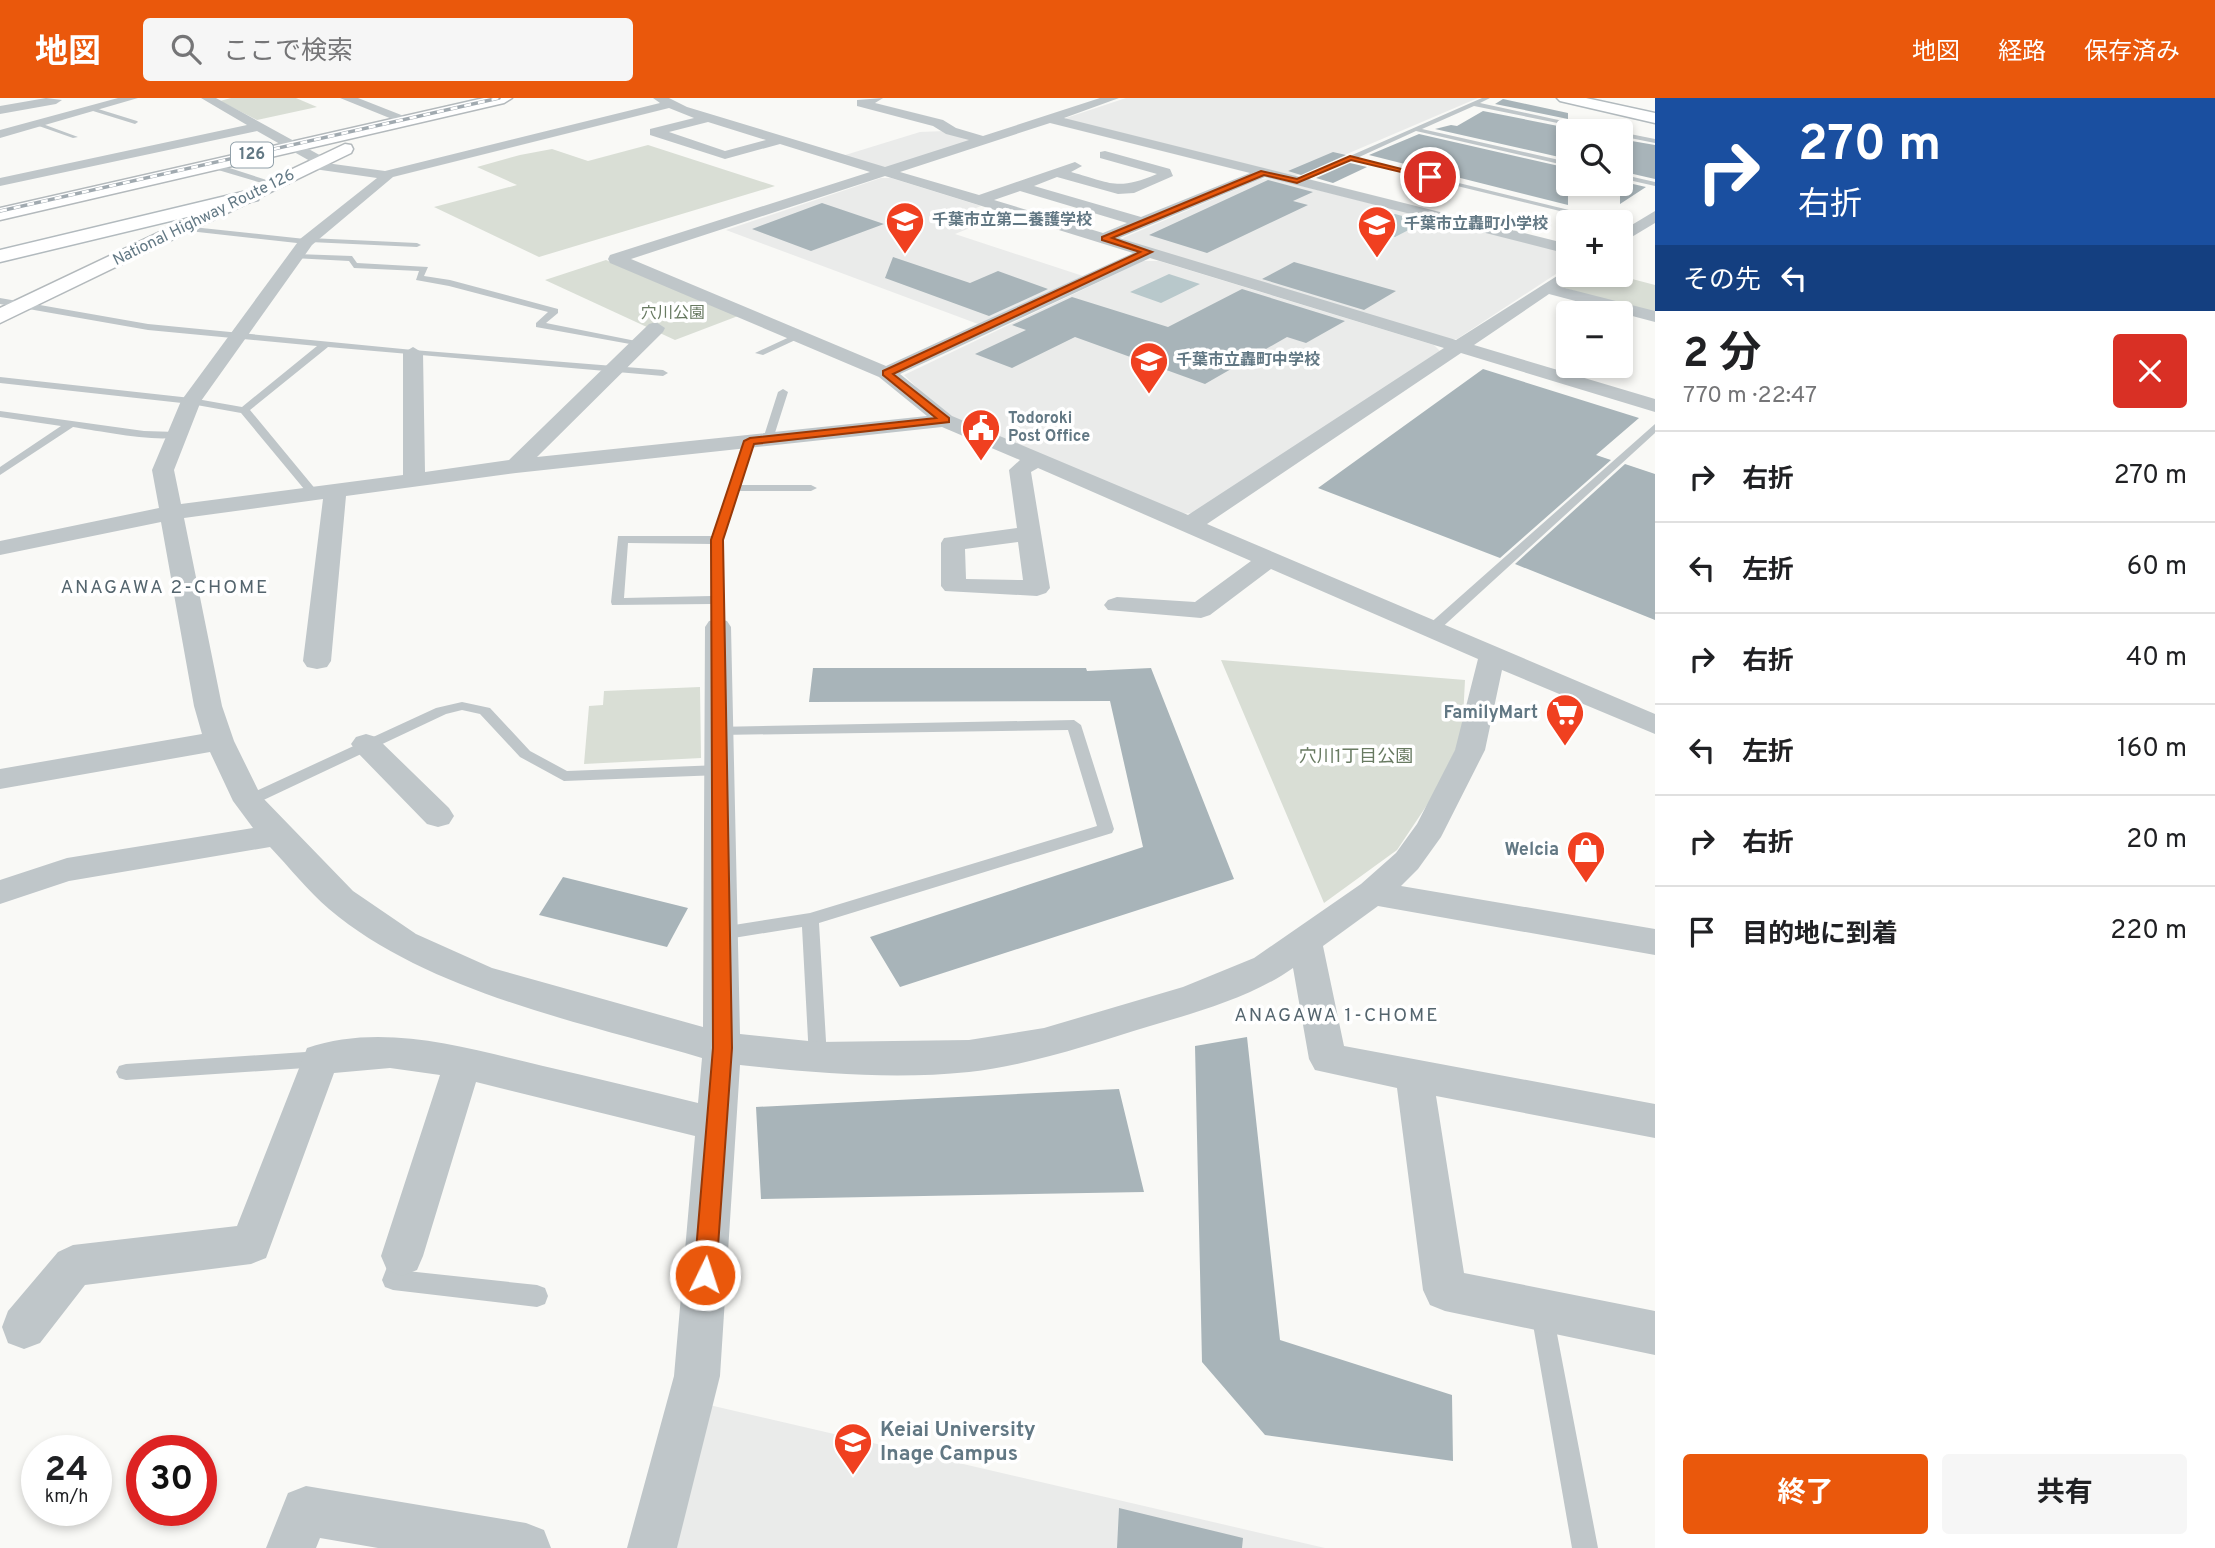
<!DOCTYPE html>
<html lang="ja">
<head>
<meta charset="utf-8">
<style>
	body { margin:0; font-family:Overpass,"Noto Sans JP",sans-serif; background:#f6f6f6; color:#202124; height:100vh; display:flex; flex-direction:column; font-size:26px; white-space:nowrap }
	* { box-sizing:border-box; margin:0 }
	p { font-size:23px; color:#757577 }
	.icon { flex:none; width:38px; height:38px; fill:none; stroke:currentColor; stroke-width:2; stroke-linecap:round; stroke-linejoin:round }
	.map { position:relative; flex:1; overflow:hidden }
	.panel { display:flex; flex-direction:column; background:#fff; width:560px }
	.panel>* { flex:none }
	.banner { background:#1a4fa0; color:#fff; overflow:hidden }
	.fabs { position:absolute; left:1556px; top:21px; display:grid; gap:14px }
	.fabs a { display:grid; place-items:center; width:77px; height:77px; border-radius:7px; background:#fff; box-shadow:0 4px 10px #0003; font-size:35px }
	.speed { position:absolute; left:21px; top:1337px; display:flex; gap:14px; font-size:35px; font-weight:700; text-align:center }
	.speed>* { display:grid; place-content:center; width:91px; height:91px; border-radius:50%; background:#fff; box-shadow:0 4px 10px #0003; line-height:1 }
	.speed small { font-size:18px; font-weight:400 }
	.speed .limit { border:10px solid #d22; background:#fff; color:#111 }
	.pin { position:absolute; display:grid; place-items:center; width:60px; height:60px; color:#fff; margin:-30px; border:4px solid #fff; border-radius:50%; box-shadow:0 2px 7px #0007 }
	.me { position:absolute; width:77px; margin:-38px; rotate:4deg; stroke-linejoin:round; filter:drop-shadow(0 0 5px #0008) }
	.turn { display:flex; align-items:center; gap:24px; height:147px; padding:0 28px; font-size:32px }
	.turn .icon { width:91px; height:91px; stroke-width:2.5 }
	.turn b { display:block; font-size:49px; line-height:60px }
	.then { display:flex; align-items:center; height:66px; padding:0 28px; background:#0003; gap:14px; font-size:26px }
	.round { display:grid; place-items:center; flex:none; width:74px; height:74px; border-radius:7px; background:#f6f6f6 }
	.headline { display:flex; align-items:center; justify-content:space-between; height:119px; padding:0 28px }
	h1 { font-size:42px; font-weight:700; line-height:52px }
	.cta { display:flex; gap:14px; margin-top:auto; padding:14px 28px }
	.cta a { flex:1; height:80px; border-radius:7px; background:#ea580c; color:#fff; font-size:28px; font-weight:700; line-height:80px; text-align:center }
	.cta a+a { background:#f6f6f6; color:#202124 }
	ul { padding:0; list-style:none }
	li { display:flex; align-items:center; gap:21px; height:91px; padding:0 28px; border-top:2px solid #e0e0e0 }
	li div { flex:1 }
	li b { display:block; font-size:26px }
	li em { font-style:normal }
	header { display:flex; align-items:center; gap:42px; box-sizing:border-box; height:98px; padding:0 35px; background:#ea580c; color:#fff }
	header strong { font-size:33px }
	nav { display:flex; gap:38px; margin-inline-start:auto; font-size:24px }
	.search { width:490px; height:63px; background:#f6f6f6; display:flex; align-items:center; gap:18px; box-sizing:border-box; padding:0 24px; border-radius:7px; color:#757577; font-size:26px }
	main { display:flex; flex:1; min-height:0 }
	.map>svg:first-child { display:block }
	.built { fill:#eaebea }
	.green { fill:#d9ded5 }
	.water { fill:#b8c8cb }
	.building { fill:#a8b4b9 }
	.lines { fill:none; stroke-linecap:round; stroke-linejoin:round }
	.secondary-casing { stroke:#b2babe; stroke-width:3 }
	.highway-casing { stroke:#b3b9bc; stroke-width:3 }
	.lane { fill:#bfc6c9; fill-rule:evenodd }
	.street { fill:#bfc6c9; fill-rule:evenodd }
	.secondary { fill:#fff; fill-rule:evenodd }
	.highway { fill:#fff; fill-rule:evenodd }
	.rail-casing { stroke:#a1aab0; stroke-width:3.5 }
	.rail { stroke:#fff; stroke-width:2.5; stroke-dasharray:7; stroke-linecap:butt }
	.route { fill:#ea580c; stroke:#983908; stroke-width:2 }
	.labels { text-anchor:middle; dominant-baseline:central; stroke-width:7; stroke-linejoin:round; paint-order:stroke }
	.shield { fill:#fff; stroke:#91a0a9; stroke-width:2 }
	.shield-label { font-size:16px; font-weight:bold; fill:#627884 }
	.far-street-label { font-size:16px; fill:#627884; stroke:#fff }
	.far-poi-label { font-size:16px; font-weight:bold; fill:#627884; stroke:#fff; text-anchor:start }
	.far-park-label { font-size:16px; fill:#687a61; stroke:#fff }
	.poi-label { font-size:18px; font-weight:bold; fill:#627884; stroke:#fff; text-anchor:end }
	.park-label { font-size:18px; fill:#687a61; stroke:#fff }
	.neighbourhood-label { font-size:19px; letter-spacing:2px; fill:#54656e; stroke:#fff }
	.near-poi-label { font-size:21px; font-weight:bold; fill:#627884; stroke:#fff; text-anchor:start }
</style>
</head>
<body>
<header>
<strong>地図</strong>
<div class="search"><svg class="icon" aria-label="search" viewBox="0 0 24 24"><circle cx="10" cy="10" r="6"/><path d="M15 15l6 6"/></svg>ここで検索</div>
<nav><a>地図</a><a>経路</a><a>保存済み</a></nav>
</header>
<main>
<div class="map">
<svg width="1655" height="1450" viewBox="0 0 1655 1450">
	<rect width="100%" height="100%" fill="#f9f9f6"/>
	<path class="built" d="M 1126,0 L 1478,0 L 1293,79 L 1066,22 L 1066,20 Z
		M 945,33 L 981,43 L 889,72 L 842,58 L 920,34 Z
		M 881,80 L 891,80 L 981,108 L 959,117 L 982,125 L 955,136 L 1083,178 L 978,226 L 726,132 Z
		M 1270,80 L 1568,155 L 1568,168 L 1457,241 L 1446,241 L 1127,144 L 1123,140 L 1261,81 Z
		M 1143,163 L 1159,163 L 1434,247 L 1440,253 L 1196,415 L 1178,416 L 944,316 L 904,277 Z
		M 705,1306 L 1325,1450 L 677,1450 Z"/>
	<path class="green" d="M 231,0 L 296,0 L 317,9 L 257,22 L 220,3 Z
		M 648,47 L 775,88 L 539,159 L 434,109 L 517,87 L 477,69 L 520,57 L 552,51 L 588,63 Z
		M 606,162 L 738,218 L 675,242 L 545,182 Z
		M 1582,177 L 1617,177 L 1655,187 L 1655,217 L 1561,189 Z
		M 1221,562 L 1465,582 L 1462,639 L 1431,701 L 1397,752 L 1324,805 Z
		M 700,589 L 701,660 L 584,666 L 589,608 L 603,607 L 604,593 Z"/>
	<path class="water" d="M 1395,116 L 1424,124 L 1395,139 L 1366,131 Z
		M 1169,176 L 1200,186 L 1161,205 L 1130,194 Z"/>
	<path class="building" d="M 1503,1 L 1568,15 L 1568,21 L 1495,6 Z
		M 1483,13 L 1568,30 L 1568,61 L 1435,31 L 1451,27 L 1457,28 Z
		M 1419,36 L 1568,70 L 1568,107 L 1369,57 Z
		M 1620,41 L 1655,47 L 1655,81 L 1620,73 Z
		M 1333,54 L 1346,57 L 1301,77 L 1288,73 Z
		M 1350,65 L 1367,69 L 1333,85 L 1316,80 Z
		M 1268,82 L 1313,94 L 1293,103 L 1308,107 L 1207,155 L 1149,137 Z
		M 1620,83 L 1646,89 L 1620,106 Z
		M 822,105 L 884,126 L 811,153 L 752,131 Z
		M 893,159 L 970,185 L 998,173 L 1048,191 L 989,218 L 885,180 Z
		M 1294,164 L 1396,193 L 1364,212 L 1262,181 Z
		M 1242,191 L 1345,223 L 1306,245 L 1287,239 L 1205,286 L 1075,239 L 1012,270 L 975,256 L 1026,232 L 1012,227 L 1072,199 L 1168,229 Z
		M 1483,271 L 1639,320 L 1596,357 L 1611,362 L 1500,460 L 1318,390 Z
		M 1625,366 L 1655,376 L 1655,522 L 1515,466 Z
		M 813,570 L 1086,570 L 1087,573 L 1151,570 L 1234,781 L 900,889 L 870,839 L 1143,749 L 1110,603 L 809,604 Z
		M 563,779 L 688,810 L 667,849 L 539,817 Z
		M 1247,939 L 1280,1242 L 1452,1297 L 1453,1363 L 1265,1337 L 1202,1264 L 1195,948 Z
		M 1119,991 L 1144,1094 L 761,1101 L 756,1009 Z
		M 1119,1410 L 1243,1440 L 1242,1450 L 1117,1450 Z"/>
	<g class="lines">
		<g class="secondary-casing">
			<path id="secondary" d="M 1557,0 L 1586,0 L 1655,15 L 1655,25 L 1560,3 Z
				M 251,92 L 258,94 L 260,98 L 258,102 L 0,164 L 0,152 Z"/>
		</g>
		<g class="highway-casing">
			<path id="highway" d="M 484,0 L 512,0 L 504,5 L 0,122 L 0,110 Z
				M 345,46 L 351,47 L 353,51 L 351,55 L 0,225 L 0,210 Z"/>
		</g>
		<path class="lane" d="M 1482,0 L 1490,0 L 1480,5 L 1609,33 L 1597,33 L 1474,8 L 1422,31 L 1568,64 L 1568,68 L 1416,33 L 1357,60 L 1618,124 L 1605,124 L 1350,62 L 1300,85 L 1293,83 Z
			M 95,10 L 137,23 L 138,24 L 135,26 L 93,13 Z
			M 36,25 L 40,25 L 78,39 L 73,40 L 36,27 Z
			M 1620,34 L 1655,41 L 1655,45 L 1620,38 Z
			M 208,65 L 214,65 L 279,86 L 272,88 L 208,69 Z
			M 1620,76 L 1655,84 L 1655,88 L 1620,80 Z
			M 183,128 L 305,141 L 309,140 L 417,145 L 421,147 L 417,149 L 310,144 L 306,146 L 180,132 Z
			M 296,156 L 352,158 L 357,165 L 428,169 L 424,178 L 450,182 L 558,211 L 558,215 L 546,225 L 646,245 L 641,248 L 536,229 L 536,225 L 548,214 L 449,188 L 416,182 L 419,173 L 354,170 L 349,163 L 293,160 L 292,158 Z
			M 0,200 L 148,226 L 413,252 L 663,272 L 668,275 L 663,278 L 328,249 L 250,312 L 317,393 L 317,397 L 309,397 L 241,315 L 191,306 L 0,285 L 0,279 L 191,300 L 242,309 L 317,248 L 148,232 L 0,206 Z
			M 796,236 L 804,238 L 763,257 L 755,255 Z
			M 783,291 L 788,294 L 773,341 L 764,343 L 763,341 L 778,294 Z
			M 0,313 L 144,333 L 177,334 L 182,337 C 168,347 94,332 73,329 L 0,377 L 0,369 L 61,328 L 0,319 Z
			M 1655,326 L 1655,335 L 1437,534 L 1427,534 L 1427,528 Z
			M 750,340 L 755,343 L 741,387 L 811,387 L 817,390 L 811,393 L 739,393 L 723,442 L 723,532 L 713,532 L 711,529 L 711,506 L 612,507 L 611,504 L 618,438 L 712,438 L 745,343 ZM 628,445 L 711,446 L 711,498 L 624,500 Z
			M 462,604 L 490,610 L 530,653 L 567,673 L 720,667 L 728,672 L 720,677 L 564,683 L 520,659 L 480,616 L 462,612 L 446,616 L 253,707 L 248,708 L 240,703 L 243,699 L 436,610 Z
			M 1074,622 L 1081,627 L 1114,731 L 1112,735 L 819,825 L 827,960 L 825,966 L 818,968 L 811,966 L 809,960 L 802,829 L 721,842 L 715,840 L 712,835 L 715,830 L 810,815 L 1097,728 L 1068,632 L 719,637 L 714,635 L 712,632 L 714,629 Z
			M 320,953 L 327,955 L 329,961 L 327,967 L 320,969 L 126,982 L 119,980 L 116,974 L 119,968 L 126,966 Z
			M 402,1148 L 410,1151 L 413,1158 L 407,1173 L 537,1187 L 545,1190 L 548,1198 L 545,1206 L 537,1209 L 393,1192 L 385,1189 L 382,1182 L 394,1151 Z
			M 1542,1204 L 1550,1207 L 1553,1215 L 1598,1450 L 1572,1450 L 1531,1215 L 1534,1207 Z"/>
		<path class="street" d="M 46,0 L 62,2 L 56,6 L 0,16 L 0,8 Z
			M 118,0 L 138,0 L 0,40 L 0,32 Z
			M 201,0 L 216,0 L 325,60 L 326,65 L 385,73 L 660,5 L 653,0 L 669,0 L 687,9 L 885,69 L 969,42 L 946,36 L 933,28 L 857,8 L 857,2 L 883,0 L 875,5 L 943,22 L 956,30 L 983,38 L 1100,0 L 1119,0 L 1064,20 L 1568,146 L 1568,156 L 1265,79 L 1119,140 L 1456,242 L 1568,171 L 1568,177 L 1576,177 L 1561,189 L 1655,213 L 1655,224 L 1549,196 L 1474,247 L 1655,301 L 1655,314 L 1461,255 L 1207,426 L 1655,616 L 1655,636 L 1502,572 L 1485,652 L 1441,739 L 1418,771 L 1401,788 L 1655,831 L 1655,857 L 1378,808 L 1323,848 L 1344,948 L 1655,1006 L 1655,1040 L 1436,998 L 1464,1175 L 1655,1213 L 1655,1257 L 1445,1213 L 1430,1207 L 1423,1192 L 1397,990 L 1315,972 L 1309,961 L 1293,870 C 1252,899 1198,914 1150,928 C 1091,946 1031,967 969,974 C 893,982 815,975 740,967 L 720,1278 L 677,1450 L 627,1450 L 674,1278 L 695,1038 L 476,984 L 423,1158 L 417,1172 L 402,1178 L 387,1172 L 381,1158 L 440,977 L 390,970 L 334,975 L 266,1160 L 251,1166 L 85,1187 L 40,1245 L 24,1251 L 8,1245 L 2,1229 L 8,1213 L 58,1154 L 73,1147 L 237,1128 L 307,950 C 383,924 468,950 543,968 C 595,980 646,992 698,1005 L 702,960 C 581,924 427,894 329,811 C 308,793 289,769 270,749 L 69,783 L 0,806 L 0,782 L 67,760 L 253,730 L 233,703 L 210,654 L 0,691 L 0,671 L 202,636 L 194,608 L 161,424 L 0,457 L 0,443 L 159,410 L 152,372 L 181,303 L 300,141 L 377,80 L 307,70 L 305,67 L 310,63 L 257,33 L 0,88 L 0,80 L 247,27 ZM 669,10 L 694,20 L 650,31 L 650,37 L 725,61 L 780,46 L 870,74 L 610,157 L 608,161 L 610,165 L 879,279 L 927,318 L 537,359 L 663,234 L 665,230 L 656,224 L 649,226 L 509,362 L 425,374 L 423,255 L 413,249 L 403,255 L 403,377 L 181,406 L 174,372 L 201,303 L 312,147 L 393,79 ZM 708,24 L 766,42 L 725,53 L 669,34 ZM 1050,25 L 1250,75 L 1141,119 L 1034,88 L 1057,79 L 1118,96 L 1134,95 L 1173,78 L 1170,71 L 1105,53 L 1100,54 L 1100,60 L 1157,76 C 1117,93 1111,85 1071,74 L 1082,68 L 1075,64 L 979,97 L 900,74 ZM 885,78 L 1133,155 L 886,268 L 631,161 ZM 1020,93 L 1127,125 L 1103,135 L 994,102 ZM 1150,160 L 1444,250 L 1188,417 L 952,318 L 900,276 ZM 942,329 L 1020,362 L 1009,372 L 1017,430 L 944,440 L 941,445 L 941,488 L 945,493 L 1037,498 L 1046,495 L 1050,490 L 1031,374 L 1038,370 L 1251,463 L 1195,504 L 1117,499 L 1108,502 L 1104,507 L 1108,512 L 1201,520 L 1210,517 L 1271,471 L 1478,561 L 1455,652 L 1417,726 L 1396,755 L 1361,786 L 1254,860 L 1183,889 L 1044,930 L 969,942 L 818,944 L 740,936 L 731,529 L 727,523 L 718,521 L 709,523 L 705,529 L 703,929 L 492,870 L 416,836 L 353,793 L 261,698 L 234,643 L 222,608 L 184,420 L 323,401 L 303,563 L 307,569 L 317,571 L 327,569 L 331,563 L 346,398 L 516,375 ZM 1018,444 L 1023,482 L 966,481 L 965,451 Z
			M 340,0 L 358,0 L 414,22 L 412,25 L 402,25 Z
			M 1655,113 L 1655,125 L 1620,146 L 1620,134 Z
			M 366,636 L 376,639 L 449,710 L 454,718 L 449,726 L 438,729 L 427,726 L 356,653 L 351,646 L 356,639 Z
			M 306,1388 L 526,1425 L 544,1432 L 551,1450 L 378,1450 L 320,1440 L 316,1450 L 266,1450 L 288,1395 Z"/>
		<use href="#secondary" class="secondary"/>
		<use href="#highway" class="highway"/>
		<g class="rail-casing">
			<path id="rail" d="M 0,113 L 499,0"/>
		</g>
		<use href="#rail" class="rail"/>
	</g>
	<path class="route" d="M 1350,58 L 1433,79 L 1430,81 L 1351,62 L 1297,85 L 1264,77 L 1112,140 L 1152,154 L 893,276 L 949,320 L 949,324 L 754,346 L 723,442 L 732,950 L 716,1177 L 712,1185 L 705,1188 L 697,1185 L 694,1177 L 713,950 L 711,442 L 744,343 L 750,340 L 936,320 L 883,277 L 883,273 L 1140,154 L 1102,142 L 1102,139 L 1261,73 L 1297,81 Z"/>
	<defs>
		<g id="school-pin" transform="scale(2.0125)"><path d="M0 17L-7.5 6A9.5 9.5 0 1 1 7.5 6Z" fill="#f04020" stroke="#fff"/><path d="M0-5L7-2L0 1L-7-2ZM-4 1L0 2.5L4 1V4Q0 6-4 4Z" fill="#fff"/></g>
		<g id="civic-pin" transform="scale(2.0125)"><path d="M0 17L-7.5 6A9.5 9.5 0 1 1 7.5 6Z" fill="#f04020" stroke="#fff"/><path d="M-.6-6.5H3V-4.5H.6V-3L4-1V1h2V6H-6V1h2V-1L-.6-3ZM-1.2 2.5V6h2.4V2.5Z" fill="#fff"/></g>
		<g id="supermarket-pin" transform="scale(2.0125)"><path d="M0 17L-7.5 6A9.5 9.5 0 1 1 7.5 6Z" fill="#f04020" stroke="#fff"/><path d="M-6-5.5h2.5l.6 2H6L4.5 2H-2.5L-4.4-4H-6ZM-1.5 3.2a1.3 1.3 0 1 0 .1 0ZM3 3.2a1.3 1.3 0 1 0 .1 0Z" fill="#fff"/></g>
		<g id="shop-pin" transform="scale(2.0125)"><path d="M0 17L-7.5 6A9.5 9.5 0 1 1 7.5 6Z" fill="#f04020" stroke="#fff"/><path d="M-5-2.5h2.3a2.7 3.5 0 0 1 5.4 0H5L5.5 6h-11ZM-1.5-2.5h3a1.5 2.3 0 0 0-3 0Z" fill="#fff"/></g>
		<g id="university-pin" transform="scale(2.0125)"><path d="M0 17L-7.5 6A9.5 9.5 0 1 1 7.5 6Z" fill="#f04020" stroke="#fff"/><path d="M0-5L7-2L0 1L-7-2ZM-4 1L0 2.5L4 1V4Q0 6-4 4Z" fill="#fff"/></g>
	</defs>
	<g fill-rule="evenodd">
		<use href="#school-pin" x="905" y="123"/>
		<use href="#school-pin" x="1377" y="127"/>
		<use href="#school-pin" x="1149" y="263"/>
		<use href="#civic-pin" x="981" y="330"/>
		<use href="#supermarket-pin" x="1565" y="615"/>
		<use href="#shop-pin" x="1586" y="752"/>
		<use href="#university-pin" x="853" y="1344"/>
	</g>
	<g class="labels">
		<rect class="shield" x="231" y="44.5" width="42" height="25" rx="5"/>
		<g class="shield-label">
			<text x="252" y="57">126</text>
		</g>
		<g class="far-street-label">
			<text transform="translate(204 120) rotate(-26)">National Highway Route 126</text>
		</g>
		<g class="far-poi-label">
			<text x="932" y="123">千葉市立第二養護学校</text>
			<text x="1404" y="127">千葉市立轟町小学校</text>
			<text x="1176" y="263">千葉市立轟町中学校</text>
			<text x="1008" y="321">Todoroki<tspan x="1008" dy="18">Post Office</tspan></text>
		</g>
		<g class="far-park-label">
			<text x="673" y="216">穴川公園</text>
		</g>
		<g class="poi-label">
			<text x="1538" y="615">FamilyMart</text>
			<text x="1559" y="752">Welcia</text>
		</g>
		<g class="park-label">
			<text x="1356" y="659">穴川1丁目公園</text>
		</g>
		<g class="neighbourhood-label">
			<text x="165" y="490">ANAGAWA 2-CHOME</text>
			<text x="1337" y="918">ANAGAWA 1-CHOME</text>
		</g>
		<g class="near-poi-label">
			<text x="880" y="1332">Keiai University<tspan x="880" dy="24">Inage Campus</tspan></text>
		</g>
	</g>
</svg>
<div class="fabs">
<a><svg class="icon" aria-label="search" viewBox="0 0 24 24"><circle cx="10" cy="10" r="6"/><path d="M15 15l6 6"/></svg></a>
<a>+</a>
<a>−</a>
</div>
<div class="speed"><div>24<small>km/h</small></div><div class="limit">30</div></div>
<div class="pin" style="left:1430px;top:79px;background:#d93025"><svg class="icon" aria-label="arrive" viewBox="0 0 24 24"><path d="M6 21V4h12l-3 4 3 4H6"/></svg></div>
<svg class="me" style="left:705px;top:1177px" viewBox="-20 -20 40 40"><circle r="17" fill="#ea580c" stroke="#fff" stroke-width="3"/><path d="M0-11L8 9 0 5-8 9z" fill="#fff"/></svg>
</div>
<section class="panel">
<div class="banner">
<div class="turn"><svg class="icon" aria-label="right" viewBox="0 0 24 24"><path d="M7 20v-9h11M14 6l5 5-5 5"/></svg><div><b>270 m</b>右折</div></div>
<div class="then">その先<svg class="icon" aria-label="left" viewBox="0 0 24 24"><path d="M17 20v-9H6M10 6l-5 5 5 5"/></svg></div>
</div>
<div class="headline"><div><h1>2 分</h1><p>770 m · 22:47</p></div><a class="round" style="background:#d93025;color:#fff"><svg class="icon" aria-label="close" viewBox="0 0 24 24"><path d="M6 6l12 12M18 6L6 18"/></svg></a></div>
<ul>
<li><svg class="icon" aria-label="right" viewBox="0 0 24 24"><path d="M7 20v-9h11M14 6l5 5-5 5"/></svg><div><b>右折</b></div><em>270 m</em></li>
<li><svg class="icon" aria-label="left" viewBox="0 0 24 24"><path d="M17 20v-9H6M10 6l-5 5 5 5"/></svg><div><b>左折</b></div><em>60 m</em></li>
<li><svg class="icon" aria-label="right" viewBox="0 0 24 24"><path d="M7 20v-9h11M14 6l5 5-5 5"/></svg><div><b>右折</b></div><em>40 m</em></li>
<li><svg class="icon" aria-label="left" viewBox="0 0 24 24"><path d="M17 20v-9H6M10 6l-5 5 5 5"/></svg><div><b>左折</b></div><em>160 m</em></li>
<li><svg class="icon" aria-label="right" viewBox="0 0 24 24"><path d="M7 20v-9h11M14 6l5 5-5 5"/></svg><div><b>右折</b></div><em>20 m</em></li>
<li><svg class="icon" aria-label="arrive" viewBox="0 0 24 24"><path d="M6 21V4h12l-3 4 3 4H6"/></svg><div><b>目的地に到着</b></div><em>220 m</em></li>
</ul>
<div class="cta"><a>終了</a><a>共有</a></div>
</section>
</main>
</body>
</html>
